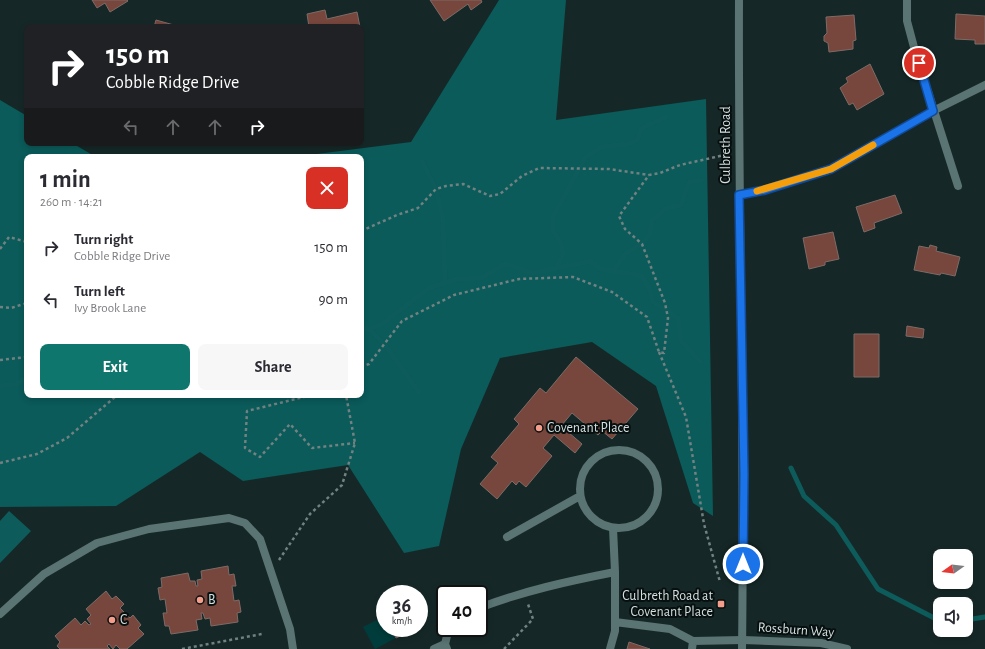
<!DOCTYPE html>
<html lang="en">
<head>
<meta charset="utf-8">
<style>
	body { margin:0; font-family:"Alegreya Sans",sans-serif; background:#f7f7f7; color:#2b2b33; height:100vh; display:flex; flex-direction:column; font-size:15px; white-space:nowrap }
	* { box-sizing:border-box; margin:0 }
	p { font-size:13px; color:#7c7c81 }
	.icon { flex:none; width:22px; height:22px; fill:none; stroke:currentColor; stroke-width:2; stroke-linecap:round; stroke-linejoin:round }
	.map { position:relative; flex:1; overflow:hidden }
	.side { position:absolute; left:24px; top:154px; width:340px; height:244px; display:flex; flex-direction:column; background:#fff; border-radius:8px; box-shadow:0 2px 6px #0003 }
	.side>* { flex:none }
	.hud { position:absolute; left:24px; top:24px; width:340px; height:122px; border-radius:8px; box-shadow:0 2px 6px #0003; background:#202124; color:#fff; overflow:hidden }
	.needle { width:26px; rotate:256deg }
	.controls { position:absolute; left:933px; top:549px; display:grid; gap:8px }
	.controls a { display:grid; place-items:center; width:40px; height:40px; border-radius:8px; background:#fff; box-shadow:0 2px 6px #0003; font-size:20px }
	.speed { position:absolute; left:376px; top:585px; display:flex; gap:8px; font-size:20px; font-weight:700; text-align:center }
	.speed>* { display:grid; place-content:center; width:52px; height:52px; border-radius:50%; background:#fff; box-shadow:0 2px 6px #0003; line-height:1 }
	.speed small { font-size:10px; font-weight:400 }
	.speed .limit { border:2px solid #111; border-radius:6px; background:#fff; color:#111 }
	.pin { position:absolute; display:grid; place-items:center; width:34px; height:34px; color:#fff; margin:-17px; border:2px solid #fff; border-radius:50%; box-shadow:0 1px 4px #0007 }
	.me { position:absolute; width:44px; margin:-22px; rotate:0deg; stroke-linejoin:round; filter:drop-shadow(0 0 3px #0008) }
	.turn { display:flex; align-items:center; gap:14px; height:84px; padding:0 16px; font-size:18px }
	.turn .icon { width:52px; height:52px; stroke-width:2.5 }
	.turn b { display:block; font-size:28px; line-height:34px }
	.lanes { display:flex; align-items:center; height:38px; padding:0 16px; background:#0003; justify-content:center; gap:20px; direction:ltr }
	.lanes .off { opacity:.35 }
	.round { display:grid; place-items:center; flex:none; width:42px; height:42px; border-radius:8px; background:#f7f7f7 }
	.summary { display:flex; align-items:center; justify-content:space-between; height:68px; padding:0 16px }
	h1 { font-size:24px; font-weight:700; line-height:30px }
	.button { display:flex; gap:8px; margin-top:auto; padding:8px 16px }
	.button a { flex:1; height:46px; border-radius:8px; background:#0f766e; color:#fff; font-size:16px; font-weight:700; line-height:46px; text-align:center }
	.button a+a { background:#f7f7f7; color:#2b2b33 }
	ul { padding:0; list-style:none }
	li { display:flex; align-items:center; gap:12px; height:52px; padding:0 16px }
	li div { flex:1 }
	li b { display:block; font-size:15px }
	li em { font-style:normal }
	.map>svg:first-child { display:block }
	.green { fill:#003c3b }
	.forest { fill:#0a5b5a }
	.water { fill:#0d5c5b }
	.lines { fill:none; stroke-linecap:round; stroke-linejoin:round }
	.stream { stroke:#0d5c5b; stroke-width:5 }
	.building { fill:#77463c; stroke:#7e6b67 }
	.path { stroke:#728181; stroke-width:2.5; stroke-dasharray:3 3; stroke-linecap:butt }
	.service { stroke:#597473; stroke-width:8 }
	.minor { stroke:#597473; stroke-width:8 }
	.tertiary { stroke:#597473; stroke-width:8 }
	.route-casing { stroke:#114b97; stroke-width:10 }
	.route { stroke:#1a73e8; stroke-width:7 }
	.slow { stroke:#f59e0b; stroke-width:7 }
	.poi-dot { fill:#f49d8b; stroke:#070f0f; stroke-width:1.5 }
	.labels { text-anchor:middle; dominant-baseline:central; stroke-width:4; stroke-linejoin:round; paint-order:stroke }
	.street-label { font-size:14px; fill:#d4dfdf; stroke:#070f0f }
	.poi-label { font-size:14px; fill:#d4dfdf; stroke:#070f0f; text-anchor:start }
</style>
</head>
<body>
<div class="map">
<svg width="985" height="649" viewBox="0 0 985 649">
	<rect width="100%" height="100%" fill="#152827"/>
	<path class="green" d="M 385,616 L 385,628 L 396,628 L 392,630 L 396,638 L 375,649 L 363,627 Z"/>
	<path class="forest" d="M 499,0 L 566,0 L 556,120 L 706,99 L 713,516 L 693,503 L 656,386 L 592,342 L 500,358 L 461,449 L 439,546 L 404,553 L 348,465 L 243,481 L 200,452 L 116,506 L 0,507 L 0,100 L 27,116 L 27,143 L 72,143 L 96,157 L 27,157 L 27,395 L 361,395 L 361,157 L 293,157 L 411,142 Z"/>
	<path class="water" d="M 9,511 L 31,531 L 0,563 L 0,521 Z"/>
	<g class="lines">
		<path class="stream" d="M 422,161 L 436,189 L 443,220 L 445,283
			M 556,269 L 563,254 L 561,243 L 553,231 L 553,217 L 585,158 L 601,147 L 628,144 L 637,140 L 642,128 L 666,117
			M 613,271 L 626,253 L 642,244 L 650,234 L 652,221 L 665,209 L 681,205 L 689,182 L 702,180
			M 361,328 L 369,329 L 382,324 L 429,288 L 457,279 L 481,278 L 505,264 L 533,273 L 591,261 L 600,269 L 642,276 L 649,288 L 653,302 L 678,318 L 681,341 L 701,362
			M 369,329 L 384,344 L 419,392
			M 0,386 L 16,384 L 27,378
			M 791,468 L 804,496 L 836,525 L 878,589 L 940,621
			M 966,620 L 985,617"/>
	</g>
	<path class="building" d="M 92,0 L 127,0 L 128,1 L 110,12 L 105,3 L 97,8 Z
		M 430,0 L 481,0 L 482,2 L 471,10 L 468,4 L 444,21 Z
		M 325,10 L 327,19 L 357,12 L 360,27 L 309,27 L 307,14 Z
		M 956,14 L 985,16 L 985,44 L 975,44 L 975,40 L 955,39 Z
		M 854,15 L 856,40 L 853,41 L 853,49 L 829,52 L 828,43 L 824,41 L 824,36 L 827,33 L 826,17 Z
		M 156,20 L 181,27 L 154,27 Z
		M 870,64 L 884,94 L 857,110 L 853,103 L 849,105 L 840,88 L 848,82 L 846,78 Z
		M 895,195 L 902,213 L 874,223 L 875,228 L 864,232 L 856,207 Z
		M 833,232 L 839,259 L 825,262 L 825,265 L 809,269 L 803,238 Z
		M 930,245 L 937,247 L 936,251 L 960,257 L 955,276 L 941,273 L 940,275 L 914,270 L 919,246 L 929,248 Z
		M 907,326 L 924,329 L 923,338 L 906,336 Z
		M 854,334 L 879,334 L 879,377 L 854,377 Z
		M 576,357 L 638,409 L 612,439 L 602,431 L 598,435 L 572,413 L 561,426 L 582,444 L 575,453 L 554,435 L 543,448 L 552,456 L 526,487 L 519,481 L 516,485 L 512,481 L 497,499 L 480,484 L 498,463 L 491,457 L 519,424 L 514,419 L 540,388 L 546,393 Z
		M 228,566 L 229,575 L 234,574 L 236,586 L 232,586 L 234,601 L 239,600 L 241,612 L 237,613 L 238,622 L 211,626 L 210,618 L 205,619 L 203,613 L 201,613 L 202,619 L 196,620 L 198,630 L 171,634 L 169,626 L 165,626 L 163,613 L 167,613 L 165,599 L 160,600 L 158,588 L 162,587 L 161,578 L 188,573 L 190,581 L 195,581 L 196,586 L 198,586 L 197,580 L 202,579 L 201,571 Z
		M 106,591 L 112,599 L 116,596 L 124,604 L 120,608 L 130,618 L 133,615 L 141,625 L 138,628 L 144,634 L 127,649 L 120,649 L 116,645 L 113,649 L 109,644 L 107,646 L 110,649 L 60,649 L 57,646 L 60,642 L 55,636 L 75,618 L 81,625 L 85,621 L 89,625 L 91,624 L 87,619 L 91,615 L 86,609 Z
		M 396,628 L 406,628 L 409,632 L 396,638 L 392,630 Z
		M 629,642 L 650,649 L 627,649 Z"/>
	<g class="lines">
		<path class="path" d="M 361,231 L 397,215 L 418,208 L 436,189 L 446,186 L 463,184 L 490,196 L 500,194 L 522,176 L 539,168 L 609,169 L 649,175
			M 0,249 L 9,237 L 27,242
			M 0,307 L 11,308 L 27,303
			M 659,352 L 686,417 L 704,524 L 720,582
			M 0,360 L 27,357
			M 361,367 L 369,364 L 402,321 L 454,295 L 519,279 L 573,277 L 612,292 L 647,317 L 659,352 L 664,353 L 668,318 L 665,303 L 642,244 L 625,229 L 619,216 L 649,175 L 660,173 L 680,165 L 729,154
			M 305,395 L 304,397 L 247,411 L 245,448 L 260,457 L 290,424 L 312,448 L 355,443
			M 0,463 L 37,454 L 67,438 L 115,397 L 120,395
			M 279,560 L 310,514 L 342,485 L 355,443 L 346,395
			M 182,649 L 262,634
			M 504,649 L 533,619 L 528,604"/>
		<path class="service" d="M580 489a39 39 0 1 1 78 0a39 39 0 1 1-78 0Z
			M 613,528 L 615,572
			M 507,537 L 580,496
			M 479,608 C 523,591 569,581 615,572 L 615,631 L 610,649
			M 0,614 L 44,574 L 97,543 L 149,529 L 229,518 L 245,523 L 260,539 L 290,629 L 293,649
			M 615,622 L 670,629 L 693,641 L 743,640
			M 434,649 L 445,644
			M 447,649 L 445,644 L 449,628
			M 692,649 L 693,641"/>
		<path class="minor" d="M 907,0 L 907,21 L 915,51 L 958,186
			M 739,195 L 765,190 L 831,169 L 933,111 L 985,85
			M 743,640 L 821,643 L 847,649"/>
		<path class="tertiary" d="M 739,0 C 738,216 745,433 742,649"/>
	</g>
	<g class="lines">
		<g class="route-casing">
			<path id="route" d="M 743,564 L 744,474 L 739,195 L 765,190 L 831,169 L 933,111 L 919,63"/>
		</g>
		<use href="#route" class="route"/>
		<path class="slow" d="M 757,191 L 831,169 L 873,145"/>
	</g>
	<g class="poi-dot">
		<circle cx="539" cy="428" r="4"/>
		<circle cx="200" cy="600" r="4"/>
		<rect x="717" y="600" width="8" height="8" rx="2"/>
		<circle cx="112" cy="620" r="4"/>
	</g>
	<g class="labels">
		<g class="street-label">
			<text transform="translate(726 145) rotate(-90)">Culbreth Road</text>
			<text transform="translate(796 630) rotate(4)">Rossburn Way</text>
		</g>
		<g class="poi-label">
			<text x="547" y="428">Covenant Place</text>
			<text x="713" y="596" text-anchor="end">Culbreth Road at<tspan x="713" dy="16">Covenant Place</tspan></text>
			<text x="208" y="600">B</text>
			<text x="120" y="620">C</text>
		</g>
	</g>
</svg>
<div class="controls">
<a><svg class="needle" viewBox="-14 -14 28 28"><path d="M0-13l5 13h-10z" fill="#e53935"/><path d="M0 13l5-13h-10z" fill="#7c7c81"/></svg></a>
<a><svg class="icon" aria-label="sound" viewBox="0 0 24 24"><path d="M4 9h4l5-4v14l-5-4H4zM17 9q2 3 0 6"/></svg></a>
</div>
<div class="speed"><div>36<small>km/h</small></div><div class="limit">40</div></div>
<div class="pin" style="left:919px;top:63px;background:#d93025"><svg class="icon" aria-label="arrive" viewBox="0 0 24 24"><path d="M6 21V4h12l-3 4 3 4H6"/></svg></div>
<svg class="me" style="left:743px;top:564px" viewBox="-20 -20 40 40"><circle r="17" fill="#1a73e8" stroke="#fff" stroke-width="3"/><path d="M0-11L8 9 0 5-8 9z" fill="#fff"/></svg>
<div class="hud">
<div class="turn"><svg class="icon" aria-label="right" viewBox="0 0 24 24"><path d="M7 20v-9h11M14 6l5 5-5 5"/></svg><div><b>150 m</b>Cobble Ridge Drive</div></div>
<div class="lanes"><svg class="icon off" aria-label="left" viewBox="0 0 24 24"><path d="M17 20v-9H6M10 6l-5 5 5 5"/></svg><svg class="icon off" aria-label="ahead" viewBox="0 0 24 24"><path d="M12 20V5M6 11l6-6 6 6"/></svg><svg class="icon off" aria-label="ahead" viewBox="0 0 24 24"><path d="M12 20V5M6 11l6-6 6 6"/></svg><svg class="icon" aria-label="right" viewBox="0 0 24 24"><path d="M7 20v-9h11M14 6l5 5-5 5"/></svg></div>
</div>
<section class="side">
<div class="summary"><div><h1>1 min</h1><p>260 m · 14:21</p></div><a class="round" style="background:#d93025;color:#fff"><svg class="icon" aria-label="close" viewBox="0 0 24 24"><path d="M6 6l12 12M18 6L6 18"/></svg></a></div>
<ul>
<li><svg class="icon" aria-label="right" viewBox="0 0 24 24"><path d="M7 20v-9h11M14 6l5 5-5 5"/></svg><div><b>Turn right</b><p>Cobble Ridge Drive</p></div><em>150 m</em></li>
<li><svg class="icon" aria-label="left" viewBox="0 0 24 24"><path d="M17 20v-9H6M10 6l-5 5 5 5"/></svg><div><b>Turn left</b><p>Ivy Brook Lane</p></div><em>90 m</em></li>
</ul>
<div class="button"><a>Exit</a><a>Share</a></div>
</section>
</div>
</body>
</html>
